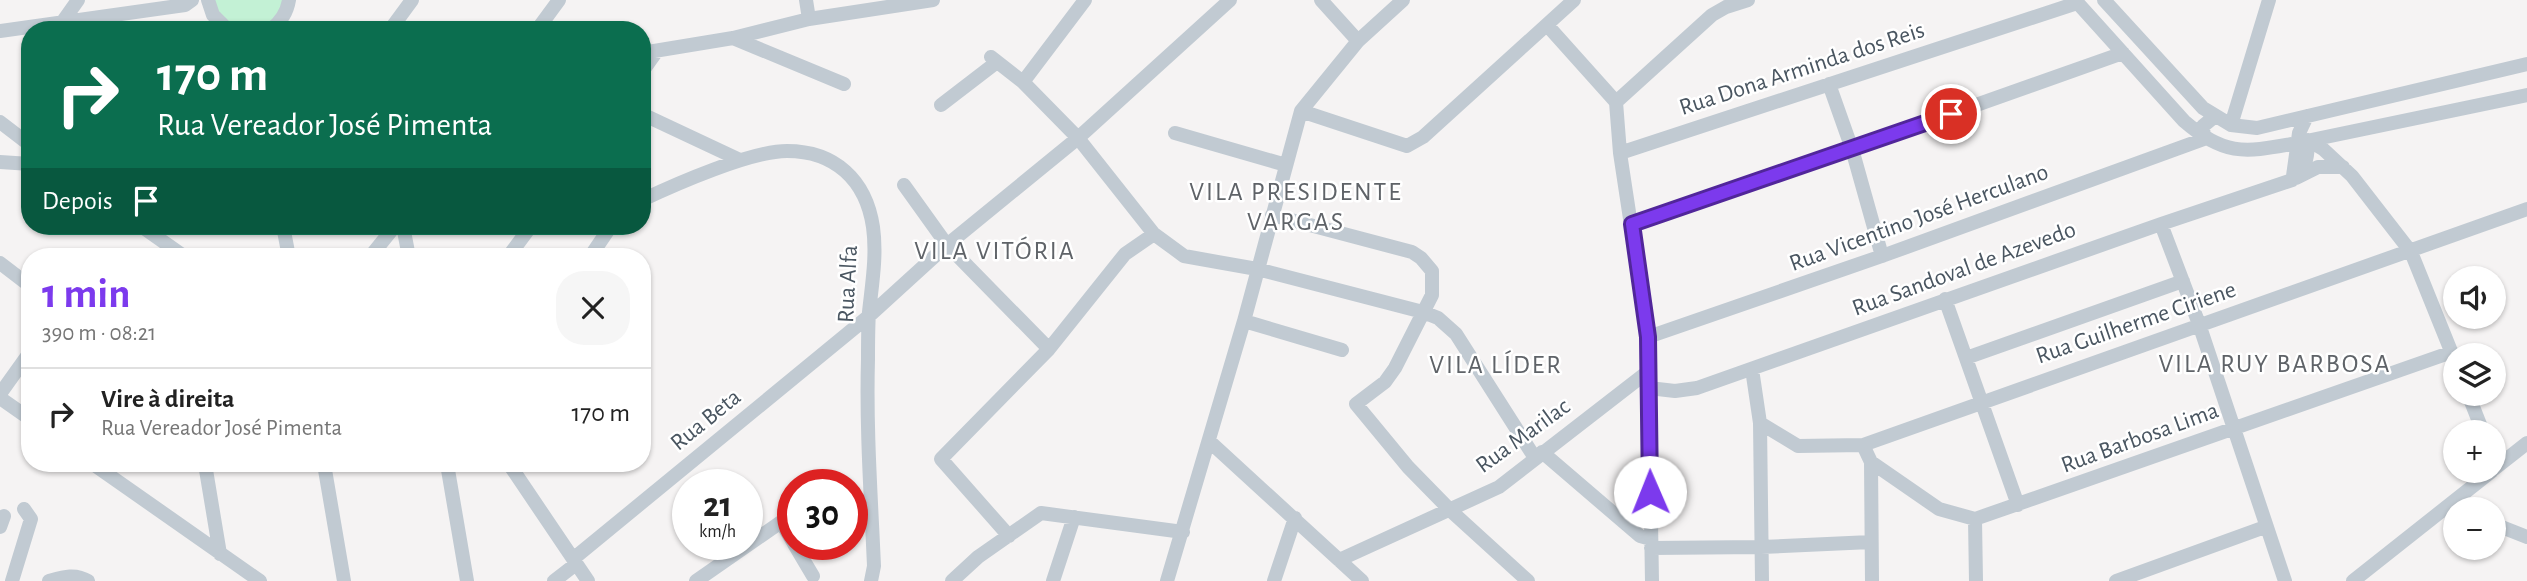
<!DOCTYPE html>
<html lang="pt">
<head>
<meta charset="utf-8">
<style>
	body { margin:0; font-family:"Alegreya Sans",sans-serif; background:#f6f6f6; color:#222; height:100vh; display:flex; flex-direction:column; font-size:26px; white-space:nowrap }
	* { box-sizing:border-box; margin:0 }
	p { font-size:23px; color:#767676 }
	.icon { flex:none; width:38px; height:38px; fill:none; stroke:currentColor; stroke-width:2; stroke-linecap:round; stroke-linejoin:round }
	.map { position:relative; flex:1; overflow:hidden }
	.drawer { position:absolute; left:21px; top:248px; width:630px; height:224px; display:flex; flex-direction:column; background:#fff; border-radius:28px; box-shadow:0 2px 5px #0004 }
	.drawer>* { flex:none }
	.banner { position:absolute; left:21px; top:21px; width:630px; height:214px; border-radius:28px; box-shadow:0 2px 5px #0004; background:#0b6e4f; color:#fff; overflow:hidden }
	.buttons { position:absolute; left:2443px; top:266px; display:grid; gap:14px }
	.buttons a { display:grid; place-items:center; width:63px; height:63px; border-radius:50%; background:#fff; box-shadow:0 2px 5px #0004; font-size:35px }
	.speed { position:absolute; left:672px; top:469px; display:flex; gap:14px; font-size:35px; font-weight:700; text-align:center }
	.speed>* { display:grid; place-content:center; width:91px; height:91px; border-radius:50%; background:#fff; box-shadow:0 2px 5px #0004; line-height:1 }
	.speed small { font-size:18px; font-weight:400 }
	.speed .limit { border:10px solid #d22; background:#fff; color:#111 }
	.pin { position:absolute; display:grid; place-items:center; width:60px; height:60px; color:#fff; margin:-30px; border:4px solid #fff; border-radius:50%; box-shadow:0 2px 7px #0007 }
	.me { position:absolute; width:77px; margin:-38px; rotate:359deg; stroke-linejoin:round; filter:drop-shadow(0 0 5px #0008) }
	.turn { display:flex; align-items:center; gap:24px; height:147px; padding:0 21px; font-size:32px }
	.turn .icon { width:91px; height:91px; stroke-width:2.5 }
	.turn b { display:block; font-size:49px; line-height:60px }
	.then { display:flex; align-items:center; height:66px; padding:0 21px; background:#0003; gap:14px; font-size:26px }
	.round { display:grid; place-items:center; flex:none; width:74px; height:74px; border-radius:28px; background:#f6f6f6 }
	.headline { display:flex; align-items:center; justify-content:space-between; height:119px; padding:0 21px }
	h1 { font-size:42px; font-weight:700; line-height:52px; color:#7c3aed }
	ul { padding:0; list-style:none }
	li { display:flex; align-items:center; gap:21px; height:91px; padding:0 21px; border-top:2px solid #e0e0e0 }
	li div { flex:1 }
	li b { display:block; font-size:26px }
	li em { font-style:normal }
	.map>svg:first-child { display:block }
	.green { fill:#c3f1d5 }
	.lines { fill:none; stroke-linecap:round; stroke-linejoin:round }
	.minor { stroke:#c1cad2; stroke-width:14 }
	.route-casing { stroke:#51269a; stroke-width:18 }
	.route { stroke:#7c3aed; stroke-width:12 }
	.labels { text-anchor:middle; dominant-baseline:central; stroke-width:5; stroke-linejoin:round; paint-order:stroke }
	.street-label { font-size:24px; fill:#4a5661; stroke:#fff }
	.neighbourhood-label { font-size:26px; letter-spacing:2px; fill:#5f6368; stroke:#fff }
</style>
</head>
<body>
<div class="map">
<svg width="2527" height="581" viewBox="0 0 2527 581">
	<rect width="100%" height="100%" fill="#f5f3f3"/>
	<path class="green" d="M 211,0 L 285,0 C 280,21 253,40 232,28 C 223,23 217,8 211,0 Z"/>
	<g class="lines">
		<path class="minor" d="M 208,0 L 213,15 L 228,30
			M 806,0 L 809,19
			M 1321,0 L 1358,41
			M 2075,0 L 2184,121 C 2223,155 2243,153 2292,144 L 2527,95
			M 2104,0 L 2203,108 L 2231,125 L 2257,128 L 2527,64
			M 1547,25 L 1616,102 L 1620,153 L 1648,337 L 1652,581
			M 64,27 L 61,24 L 78,0
			M 270,30 C 281,22 287,13 289,0
			M 390,30 L 412,0
			M 537,30 L 559,0
			M 0,31 L 185,5 L 192,0
			M 733,38 L 844,84
			M 642,53 L 733,38 L 809,19 L 933,0
			M 991,57 L 1023,82 L 1078,138 L 1154,234 L 1184,256 L 1257,269 L 1423,312 L 1438,318 L 1456,334 L 1535,458
			M 642,72 L 657,51
			M 1023,82 L 1085,0
			M 1829,84 L 1852,149 L 1882,256
			M 1616,102 L 1712,15 L 1726,7 L 1748,0
			M 941,105 L 997,62
			M 1301,111 L 1407,146 L 1423,137 L 1574,0
			M 642,114 L 740,160
			M 0,122 L 30,145
			M 2231,125 L 2269,0
			M 1175,133 L 1286,165
			M 2308,140 L 2323,149 L 2352,176 L 2411,252 L 2455,361
			M 1620,153 L 2077,3
			M 0,162 L 30,164
			M 2293,176 L 2299,133 L 2307,116
			M 2296,178 L 2318,167 L 2343,167
			M 904,185 L 947,245 L 1049,349
			M 642,200 C 676,184 751,151 787,151 C 835,151 866,180 873,227 C 877,255 872,284 869,312 C 868,327 868,344 868,359 C 866,428 871,497 874,566 L 871,581
			M 1272,215 L 1412,252 L 1421,258 L 1432,271 L 1432,295 L 1395,368 L 1385,382 L 1356,404 L 1408,467 L 1450,510 L 1528,581
			M 1632,224 L 1852,149 L 2123,53
			M 2161,224 L 2199,324 L 2285,581
			M 141,226 L 185,257
			M 283,226 L 289,257
			M 403,226 L 409,257
			M 370,257 L 395,226
			M 508,257 L 531,226
			M 590,257 L 611,226
			M 0,263 L 30,286
			M 1945,299 L 2018,505
			M 1244,321 L 1342,350
			M 1648,337 L 1882,256 L 2204,139 L 2203,126 L 2214,117
			M 1966,358 L 2183,281
			M 1752,369 L 1760,423 L 1762,581
			M 1649,388 L 1675,391 L 1697,388 L 2161,224 L 2292,180 C 2305,168 2309,158 2307,141
			M 0,394 L 30,352
			M 2468,394 L 2483,432
			M 0,398 L 30,419
			M 1760,423 L 1798,446 L 1863,445 L 2527,209
			M 1209,441 L 1362,581
			M 1863,445 L 1871,462 L 1939,509 L 1975,519 L 2452,352
			M 1542,452 L 1640,536 L 1651,539
			M 1871,462 L 1872,581
			M 93,464 L 260,581
			M 205,464 L 220,554
			M 324,464 L 344,581
			M 447,464 L 467,581
			M 509,464 L 588,581
			M 2494,469 L 2527,443
			M 1975,519 L 1976,581
			M 2494,524 L 2527,537
			M 0,527 L 4,516
			M 1009,536 L 941,459 L 1049,349 L 1125,254 L 1154,234
			M 794,544 L 813,576
			M 1651,548 L 1761,547 L 1871,542
			M 573,559 L 869,316 L 947,245 L 1078,138 L 1230,0
			M 1339,560 L 1499,487 L 1650,370
			M 12,581 L 31,519 L 24,509
			M 49,581 C 63,577 75,573 88,581
			M 554,581 L 576,564
			M 696,581 L 781,522 L 793,542
			M 952,581 L 978,557 L 1041,513 L 1183,532
			M 1053,581 L 1074,517
			M 1167,581 L 1244,321 L 1301,111 L 1358,41 L 1403,0
			M 1274,581 L 1295,518
			M 2116,581 L 2265,527
			M 2353,581 L 2492,471"/>
	</g>
	<g class="lines">
		<g class="route-casing">
			<path id="route" d="M 1650,492 L 1648,337 L 1632,224 L 1951,114"/>
		</g>
		<use href="#route" class="route"/>
	</g>
	<g class="labels">
		<g class="street-label">
			<text transform="translate(1802 69) rotate(-18)">Rua Dona Arminda dos Reis</text>
			<text transform="translate(1919 218) rotate(-20)">Rua Vicentino José Herculano</text>
			<text transform="translate(1964 269) rotate(-20)">Rua Sandoval de Azevedo</text>
			<text transform="translate(848 284) rotate(-87)">Rua Alfa</text>
			<text transform="translate(2136 323) rotate(-19)">Rua Guilherme Ciriene</text>
			<text transform="translate(706 420) rotate(-39)">Rua Beta</text>
			<text transform="translate(1523 436) rotate(-36)">Rua Marilac</text>
			<text transform="translate(2140 438) rotate(-20)">Rua Barbosa Lima</text>
		</g>
		<g class="neighbourhood-label">
			<text x="1296" y="192">VILA PRESIDENTE<tspan x="1296" dy="30">VARGAS</tspan></text>
			<text x="995" y="251">VILA VITÓRIA</text>
			<text x="2275" y="364">VILA RUY BARBOSA</text>
			<text x="1496" y="365">VILA LÍDER</text>
		</g>
	</g>
</svg>
<div class="buttons">
<a><svg class="icon" aria-label="sound" viewBox="0 0 24 24"><path d="M4 9h4l5-4v14l-5-4H4zM17 9q2 3 0 6"/></svg></a>
<a><svg class="icon" aria-label="layers" viewBox="0 0 24 24"><path d="M12 4l9 5-9 5-9-5zM3 14l9 5 9-5"/></svg></a>
<a>+</a>
<a>−</a>
</div>
<div class="speed"><div>21<small>km/h</small></div><div class="limit">30</div></div>
<div class="pin" style="left:1951px;top:114px;background:#d93025"><svg class="icon" aria-label="arrive" viewBox="0 0 24 24"><path d="M6 21V4h12l-3 4 3 4H6"/></svg></div>
<svg class="me" style="left:1650px;top:492px" viewBox="-20 -20 40 40"><circle r="19" fill="#fff"/><path d="M0-13L10 11 0 6-10 11z" fill="#7c3aed"/></svg>
<div class="banner">
<div class="turn"><svg class="icon" aria-label="right" viewBox="0 0 24 24"><path d="M7 20v-9h11M14 6l5 5-5 5"/></svg><div><b>170 m</b>Rua Vereador José Pimenta</div></div>
<div class="then">Depois<svg class="icon" aria-label="arrive" viewBox="0 0 24 24"><path d="M6 21V4h12l-3 4 3 4H6"/></svg></div>
</div>
<section class="drawer">
<div class="headline"><div><h1>1 min</h1><p>390 m · 08:21</p></div><a class="round"><svg class="icon" aria-label="close" viewBox="0 0 24 24"><path d="M6 6l12 12M18 6L6 18"/></svg></a></div>
<ul>
<li><svg class="icon" aria-label="right" viewBox="0 0 24 24"><path d="M7 20v-9h11M14 6l5 5-5 5"/></svg><div><b>Vire à direita</b><p>Rua Vereador José Pimenta</p></div><em>170 m</em></li>
</ul>
</section>
</div>
</body>
</html>
